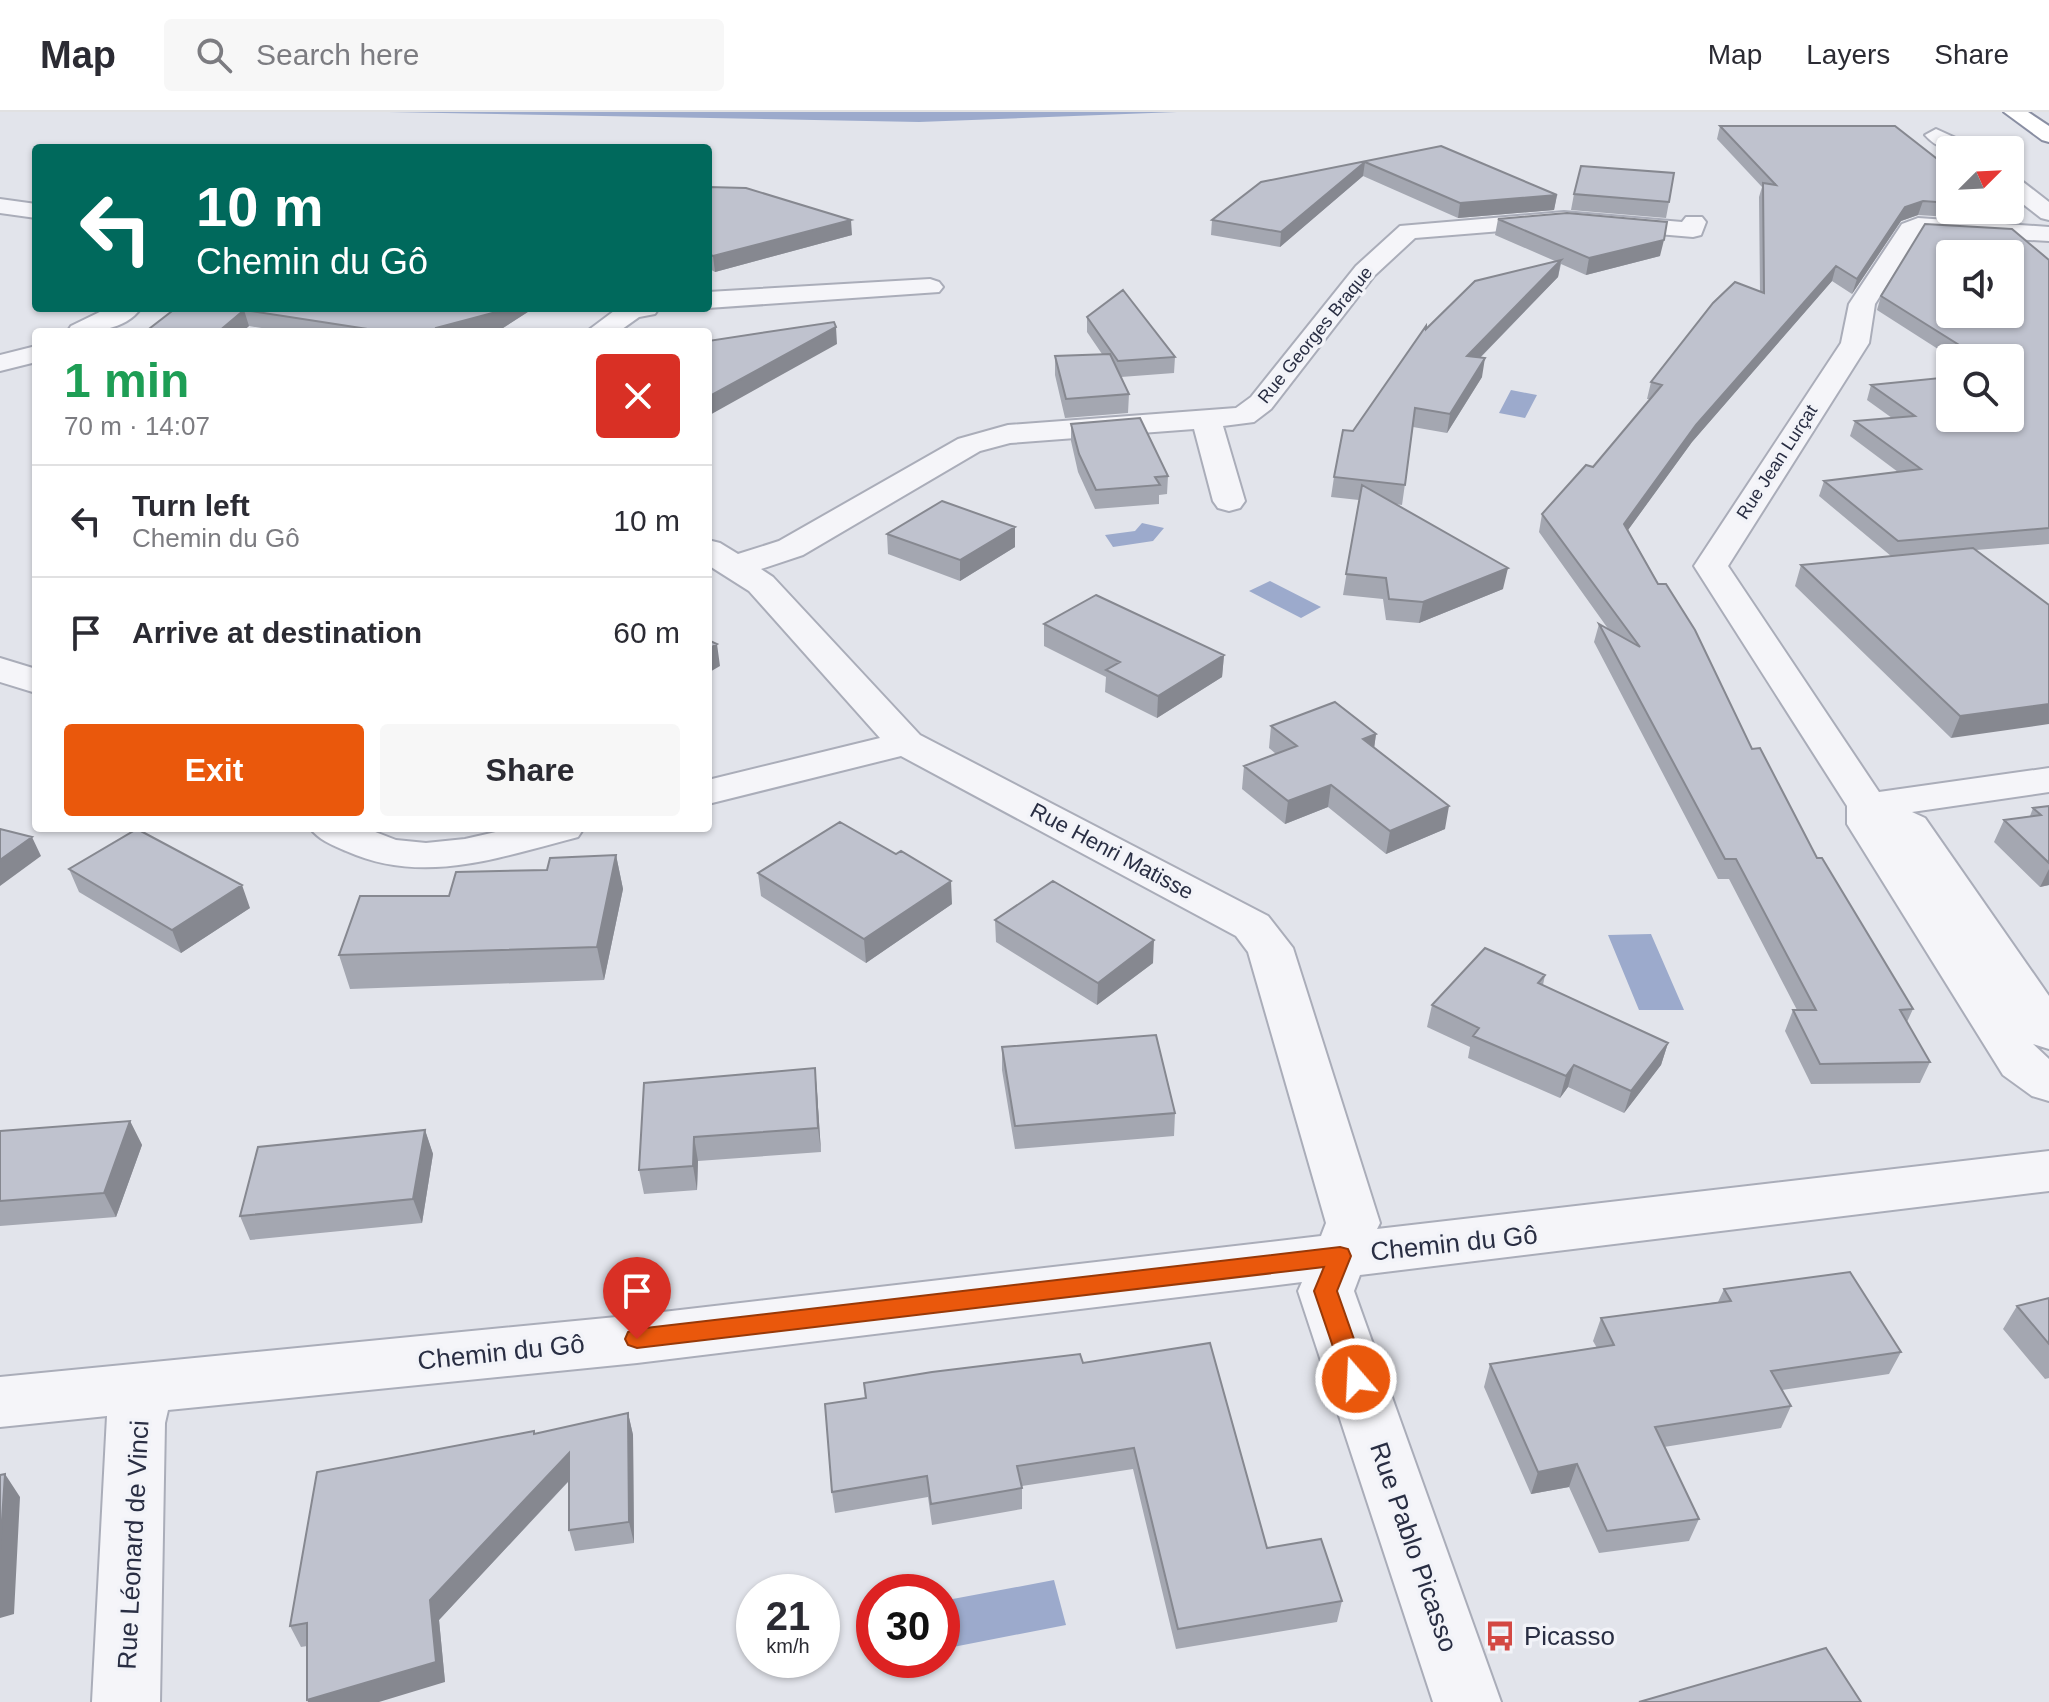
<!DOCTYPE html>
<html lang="en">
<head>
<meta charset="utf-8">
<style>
	body { margin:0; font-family:Helvetica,sans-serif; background:#f7f7f7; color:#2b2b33; height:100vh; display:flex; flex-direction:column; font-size:30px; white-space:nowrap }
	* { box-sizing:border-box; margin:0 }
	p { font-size:26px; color:#7c7c81 }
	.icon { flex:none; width:44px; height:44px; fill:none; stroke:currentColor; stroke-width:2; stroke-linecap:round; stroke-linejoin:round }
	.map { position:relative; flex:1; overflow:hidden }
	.panel { position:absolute; left:32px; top:216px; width:680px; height:504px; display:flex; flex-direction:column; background:#fff; border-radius:8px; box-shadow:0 2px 6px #0004 }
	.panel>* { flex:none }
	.banner { position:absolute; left:32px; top:32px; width:680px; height:168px; border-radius:8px; box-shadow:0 2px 6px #0004; background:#00695c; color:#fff; overflow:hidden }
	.needle { width:52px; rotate:66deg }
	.buttons { position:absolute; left:1936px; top:24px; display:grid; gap:16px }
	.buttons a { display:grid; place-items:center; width:88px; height:88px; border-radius:8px; background:#fff; box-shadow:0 2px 6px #0004; font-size:40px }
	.speed { position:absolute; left:736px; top:1462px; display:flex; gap:16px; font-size:40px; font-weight:700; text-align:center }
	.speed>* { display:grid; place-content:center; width:104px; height:104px; border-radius:50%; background:#fff; box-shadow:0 2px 6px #0004; line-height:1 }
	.speed small { font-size:20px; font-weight:400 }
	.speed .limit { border:12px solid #d22; background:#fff; color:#111 }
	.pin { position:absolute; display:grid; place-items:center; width:68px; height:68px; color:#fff; margin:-82px -34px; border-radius:50% 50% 50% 0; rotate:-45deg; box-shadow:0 0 8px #0007 }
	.pin .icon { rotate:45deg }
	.me { position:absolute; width:88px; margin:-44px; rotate:341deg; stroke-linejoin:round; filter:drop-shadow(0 0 6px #0008) }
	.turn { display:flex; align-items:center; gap:28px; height:168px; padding:0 32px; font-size:36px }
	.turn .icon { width:104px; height:104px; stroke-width:2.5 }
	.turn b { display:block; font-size:56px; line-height:68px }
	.round { display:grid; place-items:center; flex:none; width:84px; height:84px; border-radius:8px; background:#f7f7f7 }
	.summary { display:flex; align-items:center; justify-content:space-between; height:136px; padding:0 32px }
	h1 { font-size:48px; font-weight:800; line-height:60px; color:#1e9e55 }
	.cta { display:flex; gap:16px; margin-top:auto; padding:16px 32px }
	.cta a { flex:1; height:92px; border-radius:8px; background:#ea580c; color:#fff; font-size:32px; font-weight:800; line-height:92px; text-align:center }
	.cta a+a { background:#f7f7f7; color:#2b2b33 }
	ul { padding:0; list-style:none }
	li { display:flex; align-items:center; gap:24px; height:112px; padding:0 32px; border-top:2px solid #e1e1e2 }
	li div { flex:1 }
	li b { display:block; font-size:30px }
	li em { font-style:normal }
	header { display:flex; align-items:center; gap:48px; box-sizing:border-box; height:112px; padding:0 40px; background:#fff; border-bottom:2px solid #e1e1e2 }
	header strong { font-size:38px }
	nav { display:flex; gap:44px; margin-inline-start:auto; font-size:28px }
	.search { width:560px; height:72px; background:#f7f7f7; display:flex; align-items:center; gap:20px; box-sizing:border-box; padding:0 28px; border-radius:8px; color:#7c7c81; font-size:30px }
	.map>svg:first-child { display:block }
	.water { fill:#9caacc }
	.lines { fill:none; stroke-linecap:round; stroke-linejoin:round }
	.minor-casing { stroke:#aaadb9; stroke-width:4 }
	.highway-casing { stroke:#898ea2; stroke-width:4 }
	.minor { fill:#f5f5f9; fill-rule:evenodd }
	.highway { fill:#fff; fill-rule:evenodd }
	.wall { fill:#a4a7b1 }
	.shaded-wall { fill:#868890 }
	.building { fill:#bfc2ce; stroke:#868890; stroke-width:2; fill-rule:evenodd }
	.route { fill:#ea580c; stroke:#983908; stroke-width:2 }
	.labels { text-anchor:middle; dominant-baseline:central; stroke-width:7; stroke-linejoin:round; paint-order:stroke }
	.far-street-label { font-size:18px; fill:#292e43; stroke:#f2f3f8 }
	.street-label { font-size:22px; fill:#292e43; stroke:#f2f3f8 }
	.near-street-label { font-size:26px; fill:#292e43; stroke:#f2f3f8 }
	.near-poi-label { font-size:26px; fill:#292e43; stroke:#f2f3f8; text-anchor:start }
</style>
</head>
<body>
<header>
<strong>Map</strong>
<div class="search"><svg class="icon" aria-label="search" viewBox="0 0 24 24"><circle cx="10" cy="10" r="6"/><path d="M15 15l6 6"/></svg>Search here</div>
<nav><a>Map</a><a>Layers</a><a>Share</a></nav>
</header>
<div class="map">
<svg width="2049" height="1590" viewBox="0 0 2049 1590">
	<rect width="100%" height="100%" fill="#e2e4eb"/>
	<path class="water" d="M 389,0 L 1177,0 L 919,10 Z
		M 1511,278 L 1537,283 L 1525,306 L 1499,301 Z
		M 1142,411 L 1164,416 L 1153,429 L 1113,435 L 1105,423 L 1135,419 Z
		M 1270,469 L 1321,495 L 1301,506 L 1249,479 Z
		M 1651,822 L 1684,898 L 1639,898 L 1608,823 Z
		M 1054,1468 L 1066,1513 L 948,1536 L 942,1489 Z"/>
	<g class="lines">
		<g class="minor-casing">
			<path id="minor" d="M 1936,17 L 1971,33 L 1974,38 C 1954,38 1940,40 1925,23 Z
				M 2010,64 L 2018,66 L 2049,90 L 2049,108 L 2041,106 L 2010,82 Z
				M 0,87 L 36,92 L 36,106 L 0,101 Z
				M 1564,100 L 1682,110 L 1686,105 L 1702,105 L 1706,110 L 1701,123 L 1693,125 L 1564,114 L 1415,126 L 1374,164 L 1271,297 L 1254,310 L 1223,314 L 1245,389 L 1240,396 L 1229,399 L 1218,396 L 1213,389 L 1194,317 L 1010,331 L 980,339 L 803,443 L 761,457 L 773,465 L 920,623 L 1268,804 L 1293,836 L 1380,1111 L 1377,1117 L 2049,1039 L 2049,1079 L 1360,1163 L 1354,1179 L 1501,1590 L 1433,1590 L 1298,1179 L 1302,1170 L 637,1251 L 168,1298 L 165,1311 L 160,1590 L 92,1590 L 107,1304 L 0,1315 L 0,1265 L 637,1203 L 1321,1124 L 1326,1111 L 1248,840 L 1236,824 L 901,644 L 708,692 L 708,668 L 880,626 L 749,479 L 708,453 L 708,428 L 720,431 L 738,442 L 779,429 L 958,327 L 1008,313 L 1236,296 L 1251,285 L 1356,154 L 1400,114 Z
				M 1918,106 L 2049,115 L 2049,129 L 1919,122 L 1875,192 L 1869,231 L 1728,454 L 1879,680 L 2049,656 L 2049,680 L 1912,700 L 1925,706 L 2049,884 L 2049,937 L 2033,932 L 2049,947 L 2049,989 L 2032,984 L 2003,963 L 1847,712 L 1847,694 L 1694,454 L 1841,231 L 1849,192 L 1902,112 Z
				M 930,167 L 939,170 L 943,175 L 939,180 L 708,196 L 708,180 Z
				M 108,196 L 141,196 C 125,219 92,220 67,220 L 71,214 Z
				M 618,196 L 659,196 L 655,202 L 639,205 L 618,220 L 586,220 Z
				M 36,234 L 36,250 L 0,259 L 0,243 Z
				M 0,546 L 36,557 L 36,581 L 0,570 Z
				M 310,716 L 365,716 L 396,728 L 426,731 L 465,727 L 513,716 L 584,716 L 578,725 C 500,745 424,774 346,739 C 332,733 319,728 310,716 Z"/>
		</g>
		<g class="highway-casing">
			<path id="highway" d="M 2004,0 L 2028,0 L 2049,14 L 2049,30 L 2042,28 Z"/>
		</g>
		<use href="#minor" class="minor"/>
		<use href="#highway" class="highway"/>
	</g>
	<path class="wall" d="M 1720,14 L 1950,57 L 1950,98 L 1985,98 L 1981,107 L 1918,103 L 1901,109 L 1852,182 L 1832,169 L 1692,330 L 1628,418 L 1752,637 L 1817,746 L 1913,897 L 1907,910 L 1930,950 L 1920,971 L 1811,972 L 1785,919 L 1793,898 L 1797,898 L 1729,767 L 1718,767 L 1594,530 L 1599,512 L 1609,518 L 1539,420 L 1542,402 L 1593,355 L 1650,287 L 1647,287 L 1651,270 L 1760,180 L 1759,85 L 1762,75 L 1717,27 Z
		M 1441,34 L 1557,83 L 1554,98 L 1458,106 L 1363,64 L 1280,135 L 1211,123 L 1212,108 L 1261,70 Z
		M 708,75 L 852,123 L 715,160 L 708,156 Z
		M 1574,82 L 1669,90 L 1666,106 L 1571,98 Z
		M 1498,107 L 1660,144 L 1586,163 L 1561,152 L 1558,165 L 1480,246 L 1482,265 L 1447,321 L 1413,315 L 1402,393 L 1395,392 L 1503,477 L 1419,511 L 1386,508 L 1383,487 L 1343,483 L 1359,388 L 1331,385 L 1334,365 L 1353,319 L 1426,217 L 1555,149 L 1495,123 Z
		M 2049,148 L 2049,432 L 1976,438 L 2049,493 L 1951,626 L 1795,474 L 1801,453 L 1891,444 L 1819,384 L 1824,369 L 1898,360 L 1850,324 L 1855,309 L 1892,306 L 1867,288 L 1871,273 L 2010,306 L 2010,246 L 1952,246 L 1877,198 L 1881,184 Z
		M 176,196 L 534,196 L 503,216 L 488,220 L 286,220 L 249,214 L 242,220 L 145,220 Z
		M 1087,205 L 1175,245 L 1174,261 L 1121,265 L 1129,282 L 1128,301 L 1065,306 L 1055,263 L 1055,244 L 1102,242 L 1087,220 Z
		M 1071,312 L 1168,364 L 1167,382 L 1159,383 L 1159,392 L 1095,397 L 1078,360 L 1071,329 Z
		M 1015,415 L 1015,435 L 960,469 L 888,442 L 887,422 Z
		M 1044,512 L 1224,543 L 1222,565 L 1157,606 L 1105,580 L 1106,565 L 1044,534 Z
		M 1271,614 L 1376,622 L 1374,636 L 1445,717 L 1386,742 L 1328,695 L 1285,712 L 1242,677 L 1244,654 L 1276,642 L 1269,636 Z
		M 2049,694 L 2049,773 L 2040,775 L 1994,730 L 2004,708 L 2030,704 L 2033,696 Z
		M 616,743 L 623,777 L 604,868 L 350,877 L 339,843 L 449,784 L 547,758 Z
		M 69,757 L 250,796 L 181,841 L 79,780 Z
		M 758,761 L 952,792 L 866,851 L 761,784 Z
		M 995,808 L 1153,851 L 1097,893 L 996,830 Z
		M 1545,863 L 1543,873 L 1668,931 L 1661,953 L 1624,1001 L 1568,975 L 1560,986 L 1468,946 L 1470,935 L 1427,915 L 1432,893 Z
		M 1002,935 L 1175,1001 L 1174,1024 L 1015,1037 L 1002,958 Z
		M 644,971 L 817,980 L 821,1040 L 698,1049 L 697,1078 L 644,1082 L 639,1058 Z
		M 130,1009 L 142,1033 L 116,1105 L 0,1114 L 0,1019 Z
		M 425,1018 L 433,1042 L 422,1111 L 250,1128 L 240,1104 Z
		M 1724,1177 L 1901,1240 L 1889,1262 L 1782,1278 L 1791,1294 L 1781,1316 L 1664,1335 L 1699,1407 L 1689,1429 L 1599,1441 L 1569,1375 L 1531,1382 L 1484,1275 L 1490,1252 L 1597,1236 L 1593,1229 L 1601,1206 L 1718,1190 Z
		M 2049,1186 L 2049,1266 L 2045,1267 L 2003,1217 L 2017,1194 Z
		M 1083,1251 L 1267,1436 L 1342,1489 L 1337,1510 L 1176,1537 L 1133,1357 L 1022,1374 L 1022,1397 L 932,1413 L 928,1385 L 835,1401 L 832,1380 L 865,1286 L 864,1271 Z
		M 628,1301 L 633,1323 L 634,1431 L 575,1439 L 569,1418 L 569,1369 L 439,1508 L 445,1570 L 307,1534 L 301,1535 L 290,1514 L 534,1319 L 535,1322 Z"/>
	<path class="shaded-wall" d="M 1365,50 L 1363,64 L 1280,135 L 1281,120 Z
		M 1557,83 L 1554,98 L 1458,106 L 1460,91 Z
		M 1923,89 L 1918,103 L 1901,109 L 1852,182 L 1857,167 L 1905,95 Z
		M 851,108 L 852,123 L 715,160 L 713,144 Z
		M 1664,128 L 1660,144 L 1586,163 L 1589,146 Z
		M 1561,148 L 1558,165 L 1464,262 L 1467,244 Z
		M 1836,154 L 1832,169 L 1692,330 L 1620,429 L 1624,412 L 1696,313 Z
		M 505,196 L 534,196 L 503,216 L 488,220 L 437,220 L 436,216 Z
		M 244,198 L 249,214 L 242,220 L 218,220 Z
		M 836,215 L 837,232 L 708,304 L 708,285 Z
		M 1485,246 L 1482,265 L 1447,321 L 1450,302 Z
		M 1015,415 L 1015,435 L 960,469 L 960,448 Z
		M 1508,456 L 1503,477 L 1419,511 L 1423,490 Z
		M 717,532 L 720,554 L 708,561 L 708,537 Z
		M 1224,543 L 1222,565 L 1157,606 L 1158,584 Z
		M 2049,592 L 2049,612 L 1951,626 L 1960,604 Z
		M 1376,622 L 1373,644 L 1363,627 Z
		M 1331,673 L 1328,695 L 1285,712 L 1288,689 Z
		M 1449,694 L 1445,717 L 1386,742 L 1390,719 Z
		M 32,725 L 41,744 L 0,774 L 0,748 Z
		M 616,743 L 623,777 L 604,868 L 597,835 Z
		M 2049,757 L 2049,773 L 2040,775 Z
		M 951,769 L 952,792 L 866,851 L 864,827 Z
		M 242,773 L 250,796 L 181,841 L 172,818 Z
		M 1154,828 L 1153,851 L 1097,893 L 1098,871 Z
		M 1668,931 L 1661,953 L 1624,1001 L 1631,979 Z
		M 1574,953 L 1568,975 L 1560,986 L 1566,964 Z
		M 815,956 L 817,980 L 821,1040 L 818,1016 Z
		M 130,1009 L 142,1033 L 116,1105 L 104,1081 Z
		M 425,1018 L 433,1042 L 422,1111 L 413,1087 Z
		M 694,1025 L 698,1049 L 697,1078 L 693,1054 Z
		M 628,1301 L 633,1323 L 634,1431 L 629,1410 Z
		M 569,1341 L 575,1362 L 439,1508 L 445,1570 L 379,1590 L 308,1590 L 307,1588 L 430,1488 Z
		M 1577,1352 L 1569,1375 L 1531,1382 L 1538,1360 Z
		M 5,1362 L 20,1385 L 14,1502 L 0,1506 L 0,1439 Z"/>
	<path class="building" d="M 1720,14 L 1895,14 L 1950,57 L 1950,91 L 1923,89 L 1905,95 L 1857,167 L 1836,154 L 1696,313 L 1624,412 L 1658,472 L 1666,472 L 1695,518 L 1752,637 L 1760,636 L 1817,746 L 1822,746 L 1913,897 L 1900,898 L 1930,950 L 1820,952 L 1793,898 L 1816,898 L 1736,747 L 1725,747 L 1599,512 L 1640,535 L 1542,402 L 1586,353 L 1593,355 L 1662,273 L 1651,270 L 1713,191 L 1735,170 L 1764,181 L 1763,71 L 1776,73 Z
		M 1441,34 L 1557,83 L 1460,91 L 1365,50 L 1281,120 L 1212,108 L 1261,70 Z
		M 1581,54 L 1674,61 L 1669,90 L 1574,82 Z
		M 708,75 L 746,76 L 851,108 L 713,144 L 708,141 Z
		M 1567,101 L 1667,110 L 1664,128 L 1589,146 L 1498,107 Z
		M 1925,112 L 2012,117 L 2049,148 L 2049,416 L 1898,429 L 1824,369 L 1921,357 L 1855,309 L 1915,304 L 1871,273 L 1950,265 L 1950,306 L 2010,306 L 2010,246 L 1980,246 L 1881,184 ZM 1950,142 L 2010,142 L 2010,202 L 1950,202 Z
		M 1561,148 L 1467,244 L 1485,246 L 1450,302 L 1415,296 L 1405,373 L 1334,365 L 1343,318 L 1353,319 L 1426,214 L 1426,217 L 1475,169 Z
		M 1123,178 L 1175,245 L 1118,249 L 1087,205 Z
		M 176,196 L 505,196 L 500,199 L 436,216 L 437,220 L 387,220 L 244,198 L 218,220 L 145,220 Z
		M 834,210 L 836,215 L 708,285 L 708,229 Z
		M 1110,242 L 1129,282 L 1066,287 L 1055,244 Z
		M 1140,306 L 1168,364 L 1155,365 L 1160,373 L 1096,378 L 1079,342 L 1071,312 Z
		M 1362,373 L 1508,456 L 1423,490 L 1389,487 L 1386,466 L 1346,462 Z
		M 942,389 L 1015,415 L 960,448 L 887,422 Z
		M 1973,436 L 2049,493 L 2049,592 L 1960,604 L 1801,453 Z
		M 1096,483 L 1224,543 L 1158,584 L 1106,558 L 1120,550 L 1044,512 Z
		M 708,528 L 717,532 L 708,537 Z
		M 1335,590 L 1376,622 L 1363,627 L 1449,694 L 1390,719 L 1331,673 L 1288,689 L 1244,654 L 1297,634 L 1271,614 Z
		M 2049,694 L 2049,751 L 2004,708 L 2041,703 L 2033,696 Z
		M 840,710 L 896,742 L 901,739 L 951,769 L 864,827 L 758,761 Z
		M 0,717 L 32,725 L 0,748 Z
		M 137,717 L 242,773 L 172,818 L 69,757 Z
		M 616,743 L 597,835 L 339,843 L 360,784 L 449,784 L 456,760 L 547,758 L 550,746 Z
		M 1053,769 L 1154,828 L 1098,871 L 995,808 Z
		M 1485,836 L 1545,863 L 1538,871 L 1668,931 L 1631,979 L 1574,953 L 1566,964 L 1473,924 L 1479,916 L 1432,893 Z
		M 1156,923 L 1175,1001 L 1015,1014 L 1002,935 Z
		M 815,956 L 818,1016 L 694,1025 L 693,1054 L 639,1058 L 644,971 Z
		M 130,1009 L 104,1081 L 0,1089 L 0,1019 Z
		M 425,1018 L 413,1087 L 240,1104 L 258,1035 Z
		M 1850,1160 L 1901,1240 L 1771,1259 L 1791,1294 L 1655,1315 L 1699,1407 L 1607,1419 L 1577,1352 L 1538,1360 L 1490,1252 L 1614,1233 L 1601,1206 L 1731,1189 L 1724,1177 Z
		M 2049,1186 L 2049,1232 L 2017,1194 Z
		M 1210,1231 L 1267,1436 L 1321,1427 L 1342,1489 L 1178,1517 L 1134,1336 L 1017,1354 L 1022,1376 L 931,1392 L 927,1364 L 832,1380 L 825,1292 L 866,1286 L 864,1271 L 932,1260 L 1080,1242 L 1083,1251 Z
		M 628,1301 L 629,1410 L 569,1418 L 569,1341 L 430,1488 L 436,1550 L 307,1588 L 307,1511 L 290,1514 L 317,1360 L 534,1319 L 534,1322 Z
		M 5,1362 L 0,1439 L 0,1363 Z
		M 1826,1536 L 1861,1590 L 1639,1590 Z"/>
	<path class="route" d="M 1340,1135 L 1348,1137 L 1351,1144 L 1337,1179 L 1368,1267 L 1365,1274 L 1356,1277 L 1348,1274 L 1344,1267 L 1314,1179 L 1324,1155 L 637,1236 L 628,1233 L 625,1227 L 628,1220 L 637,1217 Z"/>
	<defs>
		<g id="bus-bare" transform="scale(2.4)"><path d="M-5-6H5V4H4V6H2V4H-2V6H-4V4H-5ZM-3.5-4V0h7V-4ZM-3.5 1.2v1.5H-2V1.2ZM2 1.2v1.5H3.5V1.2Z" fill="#d34843" stroke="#f2f3f8" stroke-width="2.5" paint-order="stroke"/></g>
	</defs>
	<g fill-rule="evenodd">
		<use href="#bus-bare" x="1500" y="1524"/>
	</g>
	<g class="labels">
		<g class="far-street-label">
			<text transform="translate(1315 223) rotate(-51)">Rue Georges Braque</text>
			<text transform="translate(1777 350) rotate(-57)">Rue Jean Lurçat</text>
		</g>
		<g class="street-label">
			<text transform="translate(1112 739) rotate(28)">Rue Henri Matisse</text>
		</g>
		<g class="near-street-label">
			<text transform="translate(1454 1131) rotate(-6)">Chemin du Gô</text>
			<text transform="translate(501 1240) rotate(-6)">Chemin du Gô</text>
			<text transform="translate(133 1433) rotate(-87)">Rue Léonard de Vinci</text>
			<text transform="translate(1414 1435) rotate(71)">Rue Pablo Picasso</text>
		</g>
		<g class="near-poi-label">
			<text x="1524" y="1524">Picasso</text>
		</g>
	</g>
</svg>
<div class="buttons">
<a><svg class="needle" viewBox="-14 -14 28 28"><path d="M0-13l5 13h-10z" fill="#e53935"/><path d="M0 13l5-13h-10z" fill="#7c7c81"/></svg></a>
<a><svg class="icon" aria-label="sound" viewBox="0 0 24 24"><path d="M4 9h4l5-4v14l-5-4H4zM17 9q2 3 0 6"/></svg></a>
<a><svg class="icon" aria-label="search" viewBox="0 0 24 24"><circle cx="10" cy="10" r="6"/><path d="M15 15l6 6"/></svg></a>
</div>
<div class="speed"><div>21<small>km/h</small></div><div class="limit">30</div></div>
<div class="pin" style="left:637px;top:1227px;background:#d93025"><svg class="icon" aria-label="arrive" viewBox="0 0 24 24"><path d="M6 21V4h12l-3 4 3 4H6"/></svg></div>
<svg class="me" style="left:1356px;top:1267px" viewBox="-20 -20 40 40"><circle r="17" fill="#ea580c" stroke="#fff" stroke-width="3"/><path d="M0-11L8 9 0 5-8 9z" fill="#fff"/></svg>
<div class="banner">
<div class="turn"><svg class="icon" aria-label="left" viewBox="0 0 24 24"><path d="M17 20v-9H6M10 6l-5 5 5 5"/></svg><div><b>10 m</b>Chemin du Gô</div></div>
</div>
<section class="panel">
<div class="summary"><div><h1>1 min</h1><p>70 m · 14:07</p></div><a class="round" style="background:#d93025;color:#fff"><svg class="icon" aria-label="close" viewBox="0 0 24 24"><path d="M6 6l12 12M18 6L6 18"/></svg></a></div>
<ul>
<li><svg class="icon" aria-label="left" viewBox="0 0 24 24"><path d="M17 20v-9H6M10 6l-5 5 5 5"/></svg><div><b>Turn left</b><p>Chemin du Gô</p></div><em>10 m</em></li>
<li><svg class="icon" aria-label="arrive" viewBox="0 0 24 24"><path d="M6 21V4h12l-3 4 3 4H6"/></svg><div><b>Arrive at destination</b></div><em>60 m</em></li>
</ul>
<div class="cta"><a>Exit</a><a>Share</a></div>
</section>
</div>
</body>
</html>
